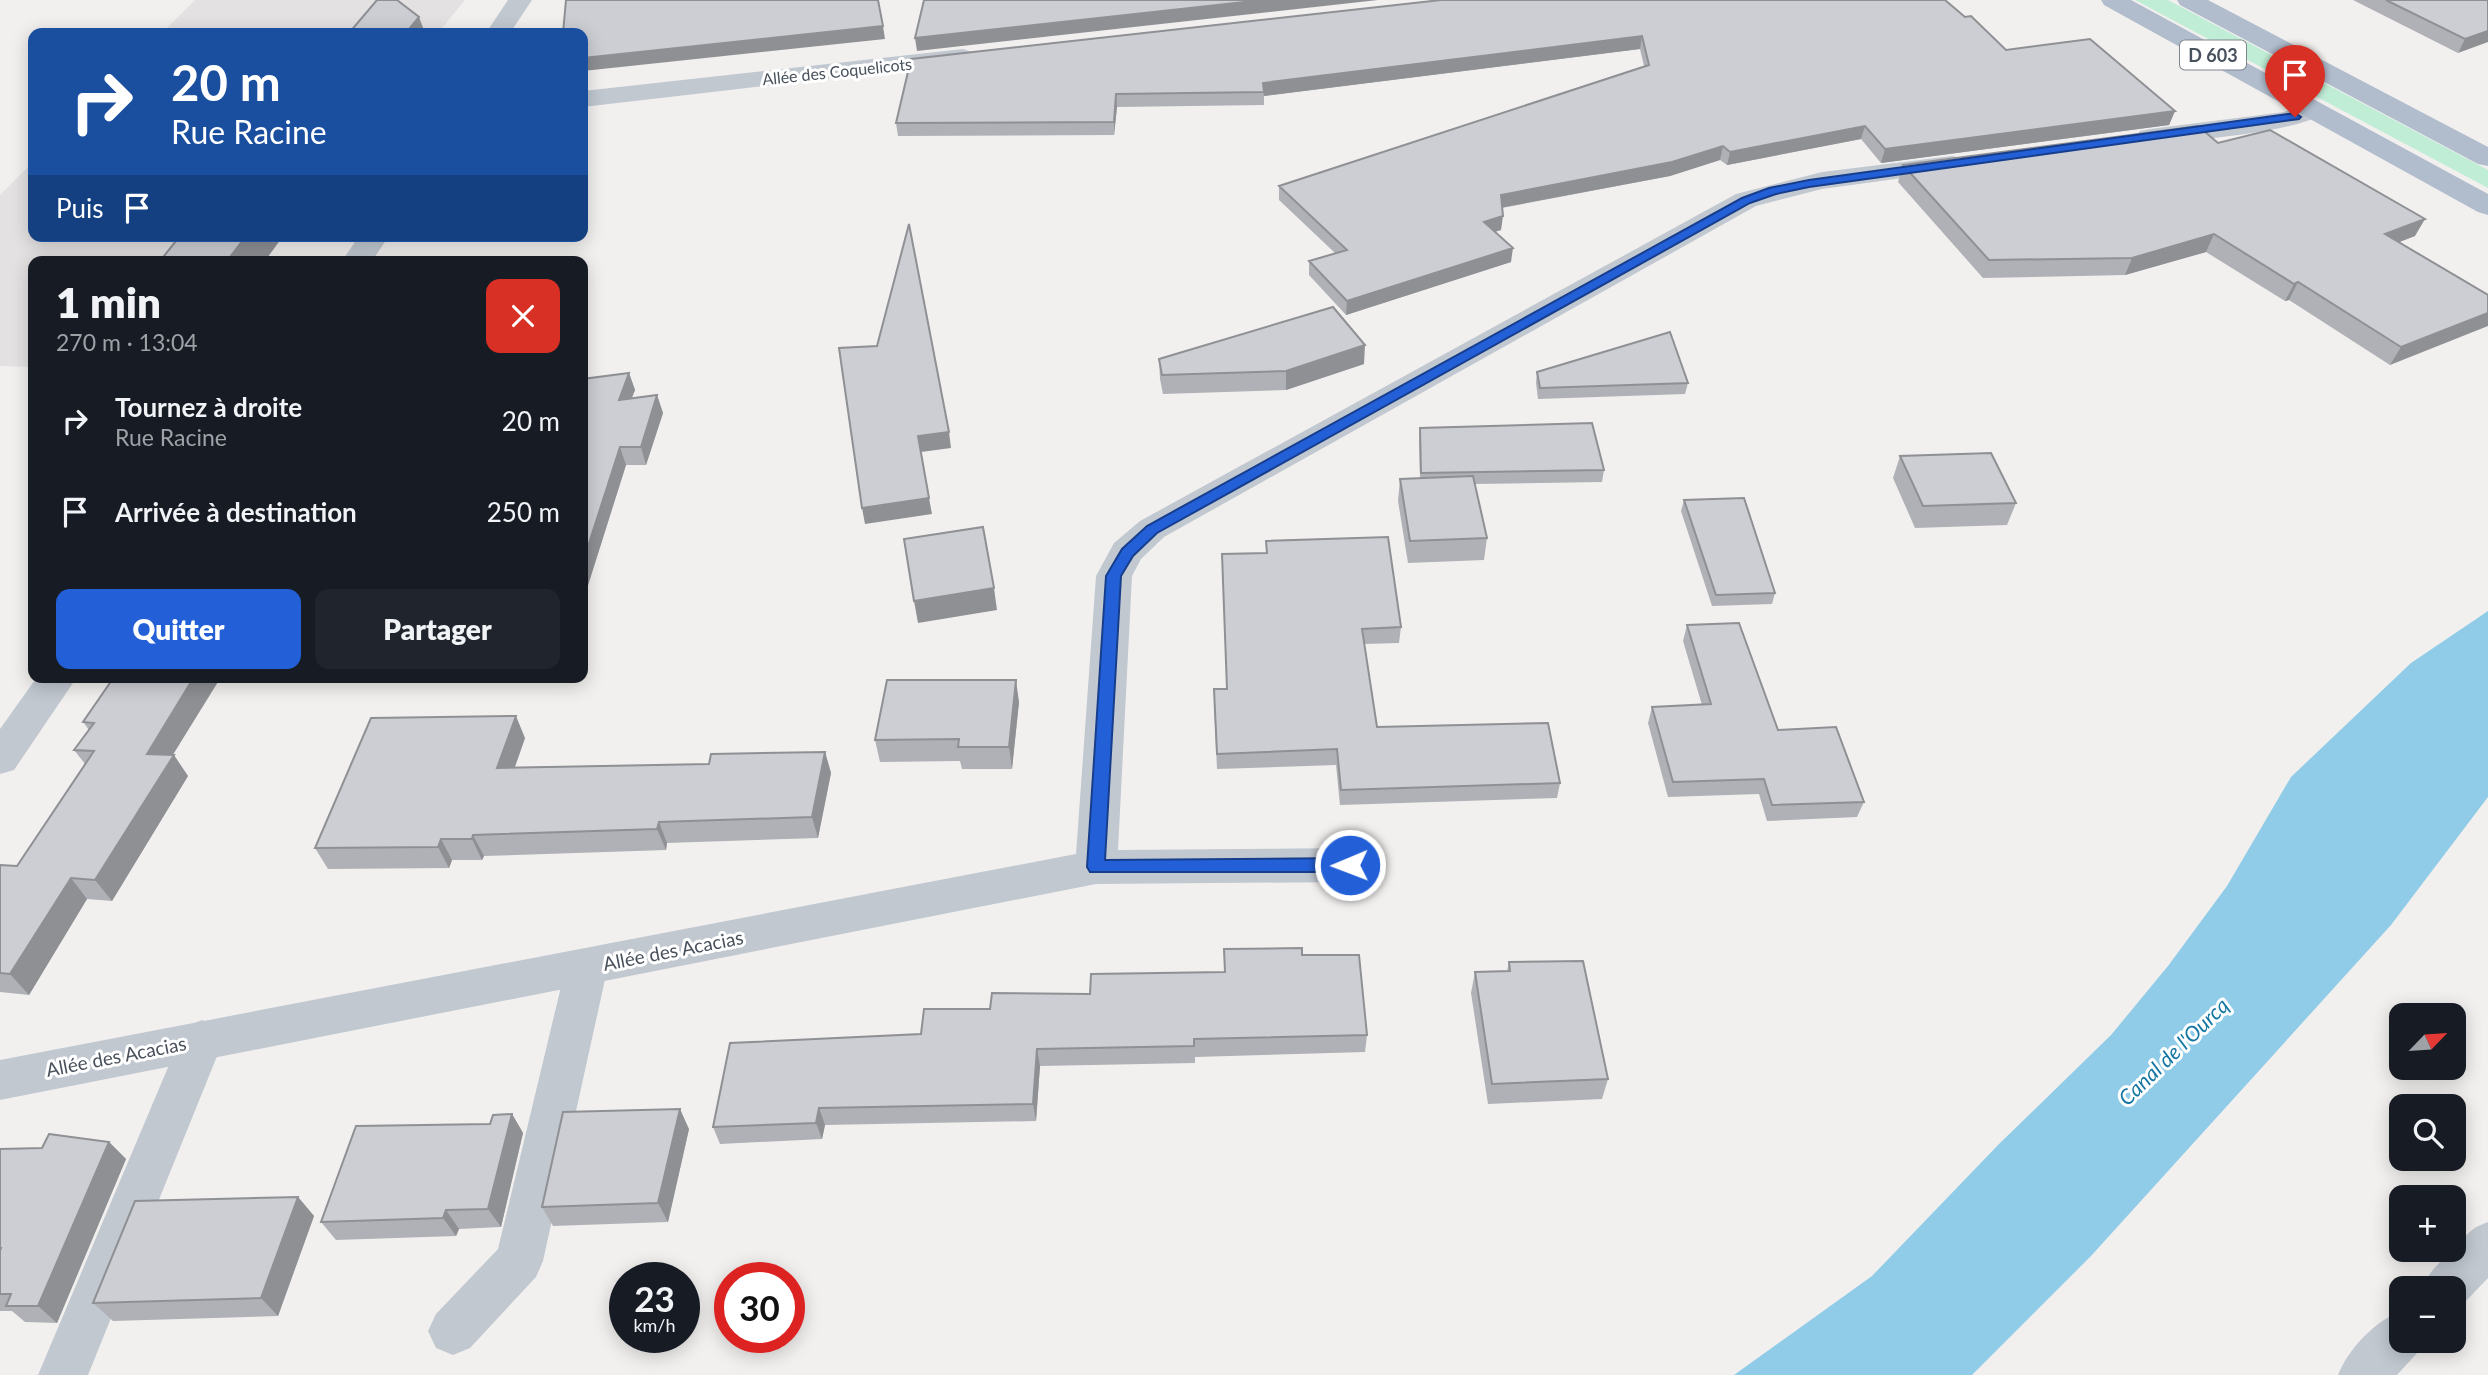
<!DOCTYPE html>
<html lang="fr">
<head>
<meta charset="utf-8">
<style>
	body { margin:0; font-family:Lato,sans-serif; background:#20242c; color:#f1f3f6; height:100vh; display:flex; flex-direction:column; font-size:26px; white-space:nowrap }
	* { box-sizing:border-box; margin:0 }
	p { font-size:23px; color:#9ea1a6 }
	.icon { flex:none; width:38px; height:38px; fill:none; stroke:currentColor; stroke-width:2; stroke-linecap:round; stroke-linejoin:round }
	.map { position:relative; flex:1; overflow:hidden }
	.drawer { position:absolute; left:28px; top:256px; width:560px; height:427px; display:flex; flex-direction:column; background:#171b24; border-radius:14px; box-shadow:0 4px 18px #0003 }
	.drawer>* { flex:none }
	.hud { position:absolute; left:28px; top:28px; width:560px; height:214px; border-radius:14px; box-shadow:0 4px 18px #0003; background:#1a4fa0; color:#fff; overflow:hidden }
	.needle { width:46px; rotate:65deg }
	.buttons { position:absolute; left:2389px; top:1003px; display:grid; gap:14px }
	.buttons a { display:grid; place-items:center; width:77px; height:77px; border-radius:14px; background:#171b24; box-shadow:0 4px 18px #0003; font-size:35px }
	.speed { position:absolute; left:609px; top:1262px; display:flex; gap:14px; font-size:35px; font-weight:700; text-align:center }
	.speed>* { display:grid; place-content:center; width:91px; height:91px; border-radius:50%; background:#171b24; box-shadow:0 4px 18px #0003; line-height:1 }
	.speed small { font-size:18px; font-weight:400 }
	.speed .limit { border:10px solid #d22; background:#fff; color:#111 }
	.pin { position:absolute; display:grid; place-items:center; width:60px; height:60px; color:#fff; margin:-72px -30px; border-radius:50% 50% 50% 0; rotate:-45deg; box-shadow:0 0 7px #0007 }
	.pin .icon { rotate:45deg }
	.me { position:absolute; width:77px; margin:-38px; rotate:269deg; stroke-linejoin:round; filter:drop-shadow(0 0 5px #0008) }
	.turn { display:flex; align-items:center; gap:24px; height:147px; padding:0 28px; font-size:32px }
	.turn .icon { width:91px; height:91px; stroke-width:2.5 }
	.turn b { display:block; font-size:49px; line-height:60px }
	.then { display:flex; align-items:center; height:66px; padding:0 28px; background:#0003; gap:14px; font-size:26px }
	.round { display:grid; place-items:center; flex:none; width:74px; height:74px; border-radius:14px; background:#20242c }
	.headline { display:flex; align-items:center; justify-content:space-between; height:119px; padding:0 28px }
	h1 { font-size:42px; font-weight:800; line-height:52px }
	.cta { display:flex; gap:14px; margin-top:auto; padding:14px 28px }
	.cta a { flex:1; height:80px; border-radius:14px; background:#2360d8; color:#fff; font-size:28px; font-weight:800; line-height:80px; text-align:center }
	.cta a+a { background:#20242c; color:#f1f3f6 }
	ul { padding:0; list-style:none }
	li { display:flex; align-items:center; gap:21px; height:91px; padding:0 28px }
	li div { flex:1 }
	li b { display:block; font-size:26px }
	li em { font-style:normal }
	.map>svg:first-child { display:block }
	.education { fill:#e3e1e1 }
	.green { fill:#c0edd6 }
	.water { fill:#90cce7 }
	.lines { fill:none; stroke-linecap:round; stroke-linejoin:round }
	.lane { fill:#c1c8d0; fill-rule:evenodd }
	.street { fill:#c1c8d0; fill-rule:evenodd }
	.primary { fill:#b1bccc; fill-rule:evenodd }
	.wall { fill:#afb1b6 }
	.shaded-wall { fill:#8f9094 }
	.building { fill:#ccced4; stroke:#8f9094; stroke-width:2 }
	.route { fill:#2360d8; stroke:#173e8c; stroke-width:2 }
	.labels { text-anchor:middle; dominant-baseline:central; stroke-width:6; stroke-linejoin:round; paint-order:stroke }
	.far-street-label { font-size:16px; fill:#48515c; stroke:#fff }
	.shield { fill:#fff; stroke:#7f858d; stroke-width:2 }
	.shield-label { font-size:18px; font-weight:bold; fill:#48515c }
	.street-label { font-size:19px; fill:#48515c; stroke:#fff }
	.water-label { font-size:21px; font-style:italic; fill:#1477a3; stroke:#fff }
</style>
</head>
<body>
<div class="map">
<svg width="2488" height="1375" viewBox="0 0 2488 1375">
	<rect width="100%" height="100%" fill="#f2f0ef"/>
	<path class="education" d="M 195,0 L 465,0 L 438,33 L 162,33 Z
		M 33,162 L 33,236 L 284,236 L 265,261 L 33,261 L 33,367 L 0,366 L 0,195 Z"/>
	<path class="green" d="M 2135,0 L 2168,0 L 2488,170 L 2488,188 Z"/>
	<path class="water" d="M 2488,611 L 2488,797 L 2391,925 L 2091,1256 L 1972,1375 L 1734,1375 L 1872,1276 L 1999,1144 L 2111,1035 L 2168,966 L 2227,886 L 2291,777 L 2411,663 Z"/>
	<g class="lines">
		<path class="lane" d="M 587,948 L 602,954 L 608,966 L 543,1261 L 536,1277 L 470,1348 L 453,1355 L 436,1348 L 428,1331 L 436,1314 L 498,1249 L 566,966 L 572,954 Z
			M 202,1020 L 217,1026 L 224,1039 L 88,1375 L 38,1375 L 180,1039 L 187,1026 Z
			M 2488,1222 L 2488,1278 L 2463,1304 L 2454,1308 L 2454,1288 L 2422,1288 C 2431,1268 2440,1263 2454,1249 C 2467,1236 2468,1229 2488,1222 Z
			M 2401,1311 L 2401,1340 L 2423,1340 L 2418,1352 L 2397,1375 L 2338,1375 C 2349,1348 2374,1322 2401,1311 Z"/>
		<path class="street" d="M 508,0 L 532,0 L 510,33 L 486,33 Z
			M 963,49 L 972,52 L 976,57 L 972,62 L 583,107 L 583,91 Z
			M 2313,102 L 2322,104 L 2326,110 C 2311,132 2181,141 2150,145 L 2140,143 L 2136,137 L 2140,131 L 2150,129 L 2284,112 Z
			M 1952,156 L 1962,158 L 1966,164 L 1962,170 L 1822,189 L 1756,206 L 1164,537 L 1141,559 L 1132,576 L 1118,850 L 1350,848 L 1365,853 L 1371,865 L 1365,877 L 1350,882 L 1096,884 L 0,1100 L 0,1060 L 1076,854 L 1096,576 L 1114,543 L 1140,521 L 1736,194 L 1822,172 Z
			M 359,236 L 389,236 L 372,261 L 342,261 Z
			M 37,677 L 77,677 L 14,770 L 0,774 L 0,729 Z"/>
		<path class="primary" d="M 2101,0 L 2131,0 L 2488,194 L 2488,215 L 2478,212 L 2104,5 Z
			M 2177,0 L 2208,0 L 2488,147 L 2488,166 L 2478,164 L 2180,5 Z"/>
	</g>
	<path class="wall" d="M 1441,0 L 2006,50 L 2175,111 L 2169,125 L 1881,163 L 1861,139 L 1727,165 L 1720,160 L 1670,176 L 1502,208 L 1501,230 L 1495,232 L 1511,262 L 1346,315 L 1309,275 L 1309,261 L 1335,253 L 1279,200 L 1279,186 L 1644,66 L 1640,49 L 1264,96 L 1264,105 L 1117,107 L 1114,135 L 898,136 L 896,123 Z
		M 2353,0 L 2488,0 L 2458,53 Z
		M 2218,143 L 2415,236 L 2399,242 L 2488,295 L 2390,365 L 2289,300 L 2285,301 L 2206,252 L 2125,275 L 1983,278 L 1898,182 L 1903,165 Z
		M 1159,359 L 1364,364 L 1286,390 L 1163,394 L 1160,379 Z
		M 1537,372 L 1688,383 L 1685,394 L 1538,399 L 1536,383 Z
		M 629,373 L 635,390 L 631,399 L 657,395 L 663,413 L 646,465 L 626,465 L 583,601 L 583,379 Z
		M 1420,428 L 1604,470 L 1602,482 L 1475,484 L 1487,538 L 1484,560 L 1408,563 L 1398,501 L 1400,479 L 1420,478 L 1419,439 Z
		M 1900,456 L 2016,503 L 2007,525 L 1915,528 L 1893,478 Z
		M 1684,500 L 1775,593 L 1772,604 L 1712,606 L 1681,511 Z
		M 1266,541 L 1401,627 L 1399,643 L 1364,644 L 1377,727 L 1560,783 L 1557,798 L 1340,805 L 1336,765 L 1217,769 L 1214,705 L 1226,689 L 1266,553 Z
		M 1687,625 L 1778,730 L 1864,802 L 1857,817 L 1767,821 L 1759,794 L 1668,797 L 1648,723 L 1652,707 L 1702,705 L 1683,641 Z
		M 114,677 L 173,755 L 188,776 L 112,901 L 87,899 L 29,995 L 0,992 L 0,865 L 17,866 L 85,764 L 74,750 L 89,730 L 83,722 Z
		M 1019,702 L 1012,769 L 962,769 L 960,761 L 880,762 L 875,740 Z
		M 525,738 L 515,767 L 709,764 L 825,752 L 831,773 L 818,838 L 667,843 L 666,850 L 484,856 L 482,860 L 452,860 L 449,868 L 328,869 L 315,848 Z
		M 1302,955 L 1367,1035 L 1365,1052 L 1195,1057 L 1195,1063 L 1040,1066 L 1036,1121 L 825,1125 L 822,1139 L 720,1144 L 713,1127 L 921,1034 L 990,1009 L 1224,972 Z
		M 1509,962 L 1608,1079 L 1602,1099 L 1488,1104 L 1471,993 L 1475,972 L 1507,971 Z
		M 512,1114 L 523,1133 L 501,1227 L 459,1229 L 456,1236 L 336,1240 L 321,1222 L 490,1124 Z
		M 689,1129 L 668,1222 L 553,1226 L 542,1207 Z
		M 109,1142 L 126,1159 L 57,1323 L 25,1322 L 12,1311 L 0,1311 L 0,1149 L 42,1148 Z
		M 298,1197 L 314,1216 L 278,1316 L 113,1321 L 93,1303 Z"/>
	<path class="shaded-wall" d="M 1263,0 L 1378,0 L 917,51 L 915,38 Z
		M 419,17 L 425,33 L 406,33 Z
		M 883,26 L 885,39 L 583,71 L 583,58 Z
		M 2488,31 L 2488,42 L 2458,53 L 2465,39 Z
		M 1642,36 L 1640,49 L 1264,96 L 1263,83 Z
		M 1116,94 L 1117,107 L 1114,135 L 1114,122 Z
		M 2175,111 L 2169,125 L 1881,163 L 1885,149 Z
		M 1865,126 L 1861,139 L 1727,165 L 1730,152 Z
		M 1723,146 L 1720,160 L 1670,176 L 1499,208 L 1501,195 Z
		M 1503,216 L 1501,230 L 1483,235 L 1484,222 Z
		M 2425,219 L 2415,236 L 2376,251 L 2385,234 Z
		M 2214,234 L 2206,252 L 2125,275 L 2132,258 Z
		M 246,236 L 283,236 L 265,261 L 227,261 Z
		M 1513,248 L 1511,262 L 1346,315 L 1347,301 Z
		M 2298,282 L 2289,300 L 2285,301 L 2294,284 Z
		M 2488,313 L 2488,326 L 2390,365 L 2401,347 Z
		M 1365,345 L 1364,364 L 1286,390 L 1286,371 Z
		M 629,373 L 635,390 L 624,418 L 619,400 Z
		M 657,395 L 663,413 L 646,465 L 641,447 Z
		M 949,432 L 951,448 L 921,452 L 918,436 Z
		M 620,447 L 626,465 L 583,601 L 583,562 Z
		M 929,498 L 932,514 L 865,524 L 862,508 Z
		M 994,588 L 997,610 L 918,623 L 914,601 Z
		M 194,677 L 221,677 L 166,766 L 174,755 L 188,776 L 112,901 L 95,880 L 147,754 Z
		M 1016,680 L 1019,702 L 1012,769 L 1009,747 Z
		M 516,716 L 525,738 L 507,789 L 497,768 Z
		M 825,752 L 831,773 L 818,838 L 812,817 Z
		M 659,822 L 667,843 L 666,850 L 657,829 Z
		M 473,835 L 484,856 L 482,860 L 472,839 Z
		M 441,839 L 452,860 L 449,868 L 438,847 Z
		M 71,878 L 87,899 L 29,995 L 10,974 Z
		M 1037,1049 L 1040,1066 L 1036,1121 L 1033,1104 Z
		M 819,1108 L 825,1125 L 822,1139 L 816,1123 Z
		M 680,1109 L 689,1129 L 668,1222 L 658,1203 Z
		M 512,1114 L 523,1133 L 501,1227 L 488,1209 Z
		M 109,1142 L 126,1159 L 57,1323 L 38,1306 Z
		M 298,1197 L 314,1216 L 278,1316 L 261,1298 Z
		M 446,1210 L 459,1229 L 456,1236 L 443,1218 Z"/>
	<path class="building" d="M 377,0 L 397,0 L 419,17 L 406,33 L 349,33 Z
		M 566,0 L 878,0 L 883,26 L 583,58 L 583,33 L 563,33 Z
		M 924,0 L 1263,0 L 915,38 Z
		M 1441,0 L 1945,0 L 1965,17 L 1971,16 L 2006,50 L 2090,39 L 2175,111 L 1885,149 L 1865,126 L 1730,152 L 1723,146 L 1672,162 L 1501,195 L 1503,216 L 1484,222 L 1513,248 L 1347,301 L 1309,261 L 1347,250 L 1279,186 L 1649,65 L 1642,36 L 1263,83 L 1264,92 L 1116,94 L 1114,122 L 896,123 L 911,59 Z
		M 2386,0 L 2488,0 L 2488,31 L 2465,39 Z
		M 2198,126 L 2218,143 L 2270,130 L 2425,219 L 2385,234 L 2488,295 L 2488,313 L 2401,347 L 2298,282 L 2294,284 L 2214,234 L 2132,258 L 1989,260 L 1903,165 Z
		M 909,224 L 949,432 L 918,436 L 929,498 L 862,508 L 839,348 L 877,346 Z
		M 180,236 L 246,236 L 227,261 L 160,261 Z
		M 1333,307 L 1365,345 L 1286,371 L 1162,375 L 1159,359 Z
		M 1670,332 L 1688,383 L 1540,388 L 1537,372 Z
		M 629,373 L 619,400 L 657,395 L 641,447 L 620,447 L 583,562 L 583,379 Z
		M 1592,423 L 1604,470 L 1421,473 L 1420,428 Z
		M 1991,453 L 2016,503 L 1923,506 L 1900,456 Z
		M 1473,476 L 1487,538 L 1410,541 L 1400,479 Z
		M 1744,498 L 1775,593 L 1716,595 L 1684,500 Z
		M 983,527 L 994,588 L 914,601 L 904,539 Z
		M 1388,537 L 1401,627 L 1362,629 L 1377,727 L 1548,723 L 1560,783 L 1341,790 L 1337,749 L 1217,754 L 1214,689 L 1227,689 L 1222,554 L 1267,553 L 1266,541 Z
		M 1739,623 L 1778,730 L 1836,727 L 1864,802 L 1772,805 L 1764,779 L 1673,782 L 1652,707 L 1711,704 L 1687,625 Z
		M 114,677 L 194,677 L 147,754 L 174,755 L 95,880 L 71,878 L 10,974 L 0,973 L 0,865 L 17,866 L 94,751 L 74,750 L 94,723 L 83,722 Z
		M 887,680 L 1016,680 L 1009,747 L 958,747 L 959,739 L 875,740 Z
		M 516,716 L 497,768 L 709,764 L 711,754 L 825,752 L 812,817 L 659,822 L 657,829 L 473,835 L 472,839 L 441,839 L 438,847 L 315,848 L 371,718 Z
		M 1302,948 L 1302,955 L 1359,955 L 1367,1035 L 1194,1039 L 1194,1046 L 1037,1049 L 1033,1104 L 819,1108 L 816,1123 L 713,1127 L 730,1043 L 921,1034 L 924,1009 L 990,1009 L 992,993 L 1090,994 L 1091,974 L 1225,972 L 1224,949 Z
		M 1583,961 L 1608,1079 L 1492,1084 L 1475,972 L 1510,971 L 1509,962 Z
		M 680,1109 L 658,1203 L 542,1207 L 563,1112 Z
		M 512,1114 L 488,1209 L 446,1210 L 443,1218 L 321,1222 L 356,1126 L 490,1124 L 493,1115 Z
		M 49,1134 L 109,1142 L 38,1306 L 6,1306 L 11,1294 L 0,1294 L 0,1251 L 1,1248 L 0,1248 L 0,1149 L 42,1148 Z
		M 298,1197 L 261,1298 L 93,1303 L 135,1201 Z"/>
	<path class="route" d="M 2295,113 L 2301,117 L 2299,119 L 1809,187 L 1776,194 L 1750,203 L 1157,533 L 1133,556 L 1121,576 L 1105,860 L 1350,858 L 1356,860 L 1359,865 L 1356,870 L 1350,872 L 1090,872 L 1087,867 L 1106,576 L 1122,549 L 1147,526 L 1742,198 L 1769,188 L 1809,180 Z"/>
	<g class="labels">
		<g class="far-street-label">
			<text transform="translate(837 71) rotate(-6)">Allée des Coquelicots</text>
		</g>
		<rect class="shield" x="2180" y="40.5" width="66" height="29" rx="5"/>
		<g class="shield-label">
			<text x="2213" y="55">D 603</text>
		</g>
		<g class="street-label">
			<text transform="translate(673 950) rotate(-11)">Allée des Acacias</text>
			<text transform="translate(116 1056) rotate(-11)">Allée des Acacias</text>
		</g>
		<g class="water-label">
			<text transform="translate(2173 1051) rotate(-44)">Canal de l'Ourcq</text>
		</g>
	</g>
</svg>
<div class="buttons">
<a><svg class="needle" viewBox="-14 -14 28 28"><path d="M0-13l5 13h-10z" fill="#e53935"/><path d="M0 13l5-13h-10z" fill="#9ea1a6"/></svg></a>
<a><svg class="icon" aria-label="search" viewBox="0 0 24 24"><circle cx="10" cy="10" r="6"/><path d="M15 15l6 6"/></svg></a>
<a>+</a>
<a>−</a>
</div>
<div class="speed"><div>23<small>km/h</small></div><div class="limit">30</div></div>
<div class="pin" style="left:2295px;top:117px;background:#d93025"><svg class="icon" aria-label="arrive" viewBox="0 0 24 24"><path d="M6 21V4h12l-3 4 3 4H6"/></svg></div>
<svg class="me" style="left:1350px;top:865px" viewBox="-20 -20 40 40"><circle r="17" fill="#2360d8" stroke="#fff" stroke-width="3"/><path d="M0-11L8 9 0 5-8 9z" fill="#fff"/></svg>
<div class="hud">
<div class="turn"><svg class="icon" aria-label="right" viewBox="0 0 24 24"><path d="M7 20v-9h11M14 6l5 5-5 5"/></svg><div><b>20 m</b>Rue Racine</div></div>
<div class="then">Puis<svg class="icon" aria-label="arrive" viewBox="0 0 24 24"><path d="M6 21V4h12l-3 4 3 4H6"/></svg></div>
</div>
<section class="drawer">
<div class="headline"><div><h1>1 min</h1><p>270 m · 13:04</p></div><a class="round" style="background:#d93025;color:#fff"><svg class="icon" aria-label="close" viewBox="0 0 24 24"><path d="M6 6l12 12M18 6L6 18"/></svg></a></div>
<ul>
<li><svg class="icon" aria-label="right" viewBox="0 0 24 24"><path d="M7 20v-9h11M14 6l5 5-5 5"/></svg><div><b>Tournez à droite</b><p>Rue Racine</p></div><em>20 m</em></li>
<li><svg class="icon" aria-label="arrive" viewBox="0 0 24 24"><path d="M6 21V4h12l-3 4 3 4H6"/></svg><div><b>Arrivée à destination</b></div><em>250 m</em></li>
</ul>
<div class="cta"><a>Quitter</a><a>Partager</a></div>
</section>
</div>
</body>
</html>
